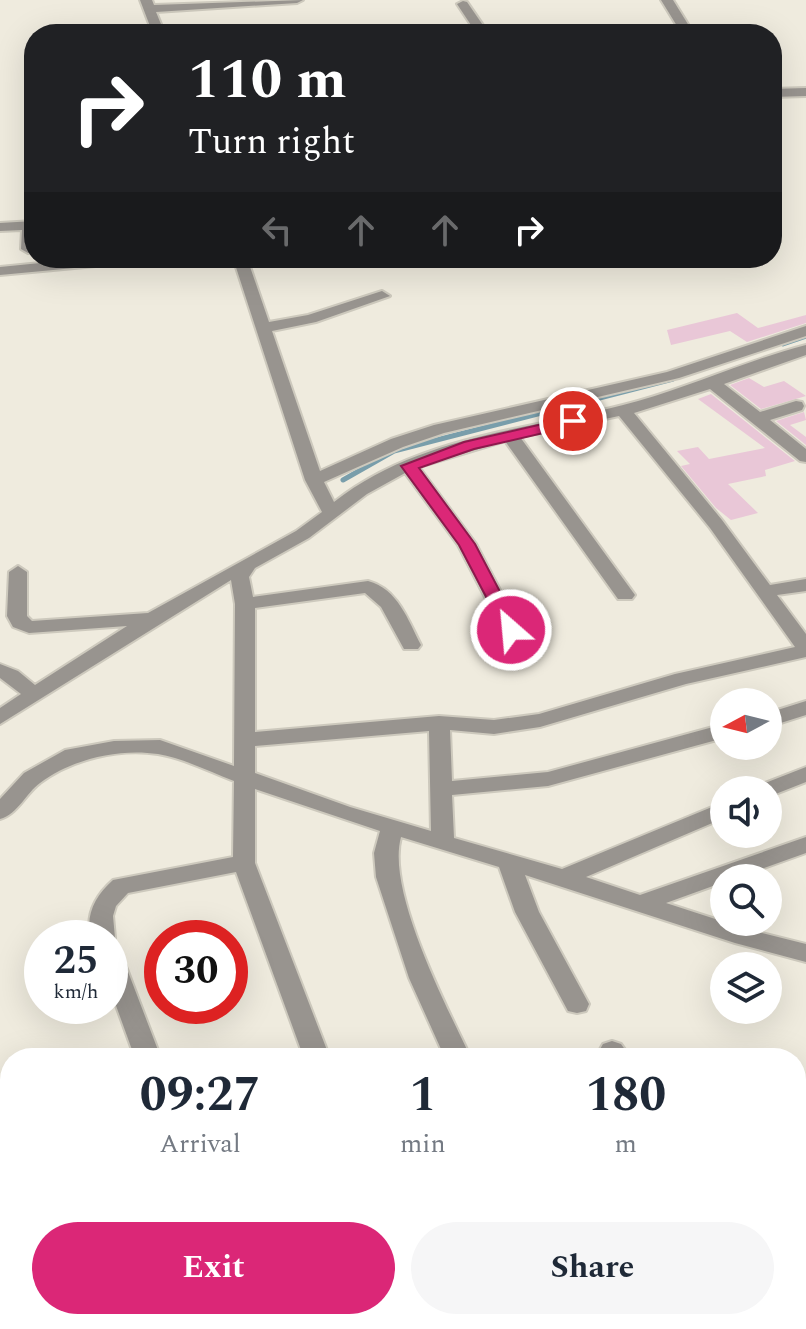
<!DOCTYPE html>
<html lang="en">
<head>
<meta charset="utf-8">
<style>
	body { margin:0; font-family:Spectral,serif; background:#f6f6f7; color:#1f2937; height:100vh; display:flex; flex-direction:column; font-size:30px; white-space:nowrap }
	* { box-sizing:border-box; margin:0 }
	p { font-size:26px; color:#747a83 }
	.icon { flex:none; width:44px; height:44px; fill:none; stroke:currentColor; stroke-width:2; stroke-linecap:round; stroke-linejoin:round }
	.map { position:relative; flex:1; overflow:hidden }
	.drawer { position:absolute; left:0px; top:1048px; width:806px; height:282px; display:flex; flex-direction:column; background:#fff; border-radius:32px 32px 0 0; box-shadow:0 8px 32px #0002 }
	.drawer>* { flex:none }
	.banner { position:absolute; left:24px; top:24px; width:758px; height:244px; border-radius:32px; box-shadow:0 8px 32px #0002; background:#202124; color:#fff; overflow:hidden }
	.needle { width:52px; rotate:263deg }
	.controls { position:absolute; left:710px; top:688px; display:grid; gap:16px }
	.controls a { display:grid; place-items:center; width:72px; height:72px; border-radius:50%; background:#fff; box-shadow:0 8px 32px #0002; font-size:40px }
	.speed { position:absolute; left:24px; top:920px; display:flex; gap:16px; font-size:40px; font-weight:700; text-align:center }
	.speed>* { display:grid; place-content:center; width:104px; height:104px; border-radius:50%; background:#fff; box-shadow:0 8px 32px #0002; line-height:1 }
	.speed small { font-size:20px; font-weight:400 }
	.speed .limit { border:12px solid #d22; background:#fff; color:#111 }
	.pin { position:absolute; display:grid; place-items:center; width:68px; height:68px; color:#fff; margin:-34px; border:4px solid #fff; border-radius:50%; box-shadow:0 2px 8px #0007 }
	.me { position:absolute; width:88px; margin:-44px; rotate:333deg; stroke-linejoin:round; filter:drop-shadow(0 0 6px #0008) }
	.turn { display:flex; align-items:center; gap:28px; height:168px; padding:0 32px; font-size:36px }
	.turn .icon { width:104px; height:104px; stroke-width:2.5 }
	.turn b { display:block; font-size:56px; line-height:68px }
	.lanes { display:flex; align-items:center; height:76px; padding:0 32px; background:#0003; justify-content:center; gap:40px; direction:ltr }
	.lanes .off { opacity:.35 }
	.eta { display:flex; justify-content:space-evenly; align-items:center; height:136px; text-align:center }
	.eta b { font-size:48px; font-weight:700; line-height:56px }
	.action { display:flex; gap:16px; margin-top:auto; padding:16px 32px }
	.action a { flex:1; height:92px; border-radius:48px; background:#db2777; color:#fff; font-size:32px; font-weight:700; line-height:92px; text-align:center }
	.action a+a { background:#f6f6f7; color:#1f2937 }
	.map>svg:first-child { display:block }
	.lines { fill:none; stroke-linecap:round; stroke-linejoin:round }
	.stream { stroke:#799eab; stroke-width:5 }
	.building { fill:#e9c7d7 }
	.minor-casing { stroke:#cdc9bd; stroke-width:4 }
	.minor { fill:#98948f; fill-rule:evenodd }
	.route { fill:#db2777; stroke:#8e194d; stroke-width:2 }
</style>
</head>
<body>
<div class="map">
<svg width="806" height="1329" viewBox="0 0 806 1329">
	<rect width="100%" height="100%" fill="#efebde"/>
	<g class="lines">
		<path class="stream" d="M 783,344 L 806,336
			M 343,480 L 394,451 L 673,379"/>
	</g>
	<path class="building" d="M 737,313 L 758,328 L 806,315 L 806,323 L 747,342 L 730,331 L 671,345 L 667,330 Z
		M 749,378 L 764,387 L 784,381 L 806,396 L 761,409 L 730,385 Z
		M 711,394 L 795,461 L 765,470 L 766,476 L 728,484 L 758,513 L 731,520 L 716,508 L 681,466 L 690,464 L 677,451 L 698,447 L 709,459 L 765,448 L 698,399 Z
		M 804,412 L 806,420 L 790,425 L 806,437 L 806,445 L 776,421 Z"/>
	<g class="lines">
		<g class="minor-casing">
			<path id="minor" d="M 140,0 L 152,0 L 154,5 L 303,0 L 297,3 L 156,12 L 165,34 L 153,34 Z
				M 661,0 L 673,0 L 694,34 L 682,34 Z
				M 463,1 L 467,2 L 489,34 L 477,34 L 457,4 Z
				M 806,88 L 806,96 L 772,97 L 772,89 Z
				M 34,221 L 33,252 L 28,253 L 21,249 L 22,230 L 0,231 L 0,223 Z
				M 91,258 L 145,258 L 138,262 L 0,275 L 0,267 Z
				M 233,258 L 247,258 L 269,322 L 308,315 L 382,291 L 390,296 L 316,322 L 272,331 L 320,471 L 391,439 L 434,425 L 667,372 L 806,326 L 806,336 L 679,378 L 444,433 L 403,447 L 324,482 L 334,502 C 421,433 536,430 638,401 C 695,385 748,360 806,345 L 806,355 L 724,384 L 760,412 L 796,401 L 802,402 L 804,406 L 802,410 L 770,420 L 806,449 L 806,462 L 800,461 L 710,389 L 634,413 L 722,520 L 770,585 L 806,579 L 806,591 L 777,595 L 806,634 L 806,657 L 686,684 L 540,727 L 494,734 L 450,730 L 452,781 L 548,772 L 724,724 L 724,738 L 548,786 L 452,795 L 454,838 L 562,869 L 724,802 L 724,818 L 586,877 L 640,895 L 806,837 L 806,853 L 736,878 L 724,878 L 724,882 L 666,903 L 746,929 L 806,944 L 806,962 L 735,943 L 525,875 L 539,912 L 589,1004 L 586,1011 L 577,1013 L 568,1011 L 515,912 L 499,867 L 401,837 C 386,891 447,1007 471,1058 L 445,1058 L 409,978 L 376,877 L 374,853 L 380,831 L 255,789 L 255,863 L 330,1058 L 304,1058 L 236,872 L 128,893 L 116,906 L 113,916 L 115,938 L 111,944 L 110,938 L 91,938 C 85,915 95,896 113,880 L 233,857 L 234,781 C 210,772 183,758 158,754 C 119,748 72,759 40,783 C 26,793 18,814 0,819 L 0,799 L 24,773 L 65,750 L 114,741 L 160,740 L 234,766 L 235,604 L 231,580 L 0,724 L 0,708 L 21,694 L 0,678 L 0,664 L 18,671 L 35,685 L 127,626 L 29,633 L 13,627 L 7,616 L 9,572 L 18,566 L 27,572 L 27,616 L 32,621 L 148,613 L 296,531 L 322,512 L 305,480 ZM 619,416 L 710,528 L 795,647 L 675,674 L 539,714 L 494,720 L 439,716 L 255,732 L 255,608 L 365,593 L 381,607 L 404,649 L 418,649 L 421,645 C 408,620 398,589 368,581 L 253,597 L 249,577 L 255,568 L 309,538 L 367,494 L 405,473 L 458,545 L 504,634 L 511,636 L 521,630 L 476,544 L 419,467 L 505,441 L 618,599 L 632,599 L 635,595 L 520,437 ZM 429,731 L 431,831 L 350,807 L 255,773 L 255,746 Z
				M 806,701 L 806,715 L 768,727 L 768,713 Z
				M 806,767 L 806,782 L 768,797 L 768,790 L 757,790 L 760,785 Z
				M 110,947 L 118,950 L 122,956 L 161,1058 L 135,1058 L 110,989 Z
				M 612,1041 L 621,1044 L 631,1058 L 603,1058 L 599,1051 L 603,1044 Z
				M 10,1235 L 10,1259 L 0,1262 L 0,1238 Z
				M 312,1320 L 351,1320 L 347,1329 L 308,1329 Z"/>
		</g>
		<use href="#minor" class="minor"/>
	</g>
	<path class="route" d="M 573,417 L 578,418 L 578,425 L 474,449 L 419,468 L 475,544 L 520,630 L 511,635 L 505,633 L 459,545 L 401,466 L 464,442 Z"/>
</svg>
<div class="controls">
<a><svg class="needle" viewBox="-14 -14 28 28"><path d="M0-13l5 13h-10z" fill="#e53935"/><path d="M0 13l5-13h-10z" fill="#747a83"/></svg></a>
<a><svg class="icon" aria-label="sound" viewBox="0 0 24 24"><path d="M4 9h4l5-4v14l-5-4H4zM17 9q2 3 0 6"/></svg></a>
<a><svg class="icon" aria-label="search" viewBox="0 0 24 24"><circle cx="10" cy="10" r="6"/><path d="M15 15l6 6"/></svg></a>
<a><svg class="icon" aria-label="layers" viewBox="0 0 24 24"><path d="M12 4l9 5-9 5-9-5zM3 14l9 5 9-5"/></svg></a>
</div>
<div class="speed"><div>25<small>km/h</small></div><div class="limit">30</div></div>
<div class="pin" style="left:573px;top:421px;background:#d93025"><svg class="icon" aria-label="arrive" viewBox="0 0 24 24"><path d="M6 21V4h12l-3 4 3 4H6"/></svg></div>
<svg class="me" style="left:511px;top:630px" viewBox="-20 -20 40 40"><circle r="17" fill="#db2777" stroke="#fff" stroke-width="3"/><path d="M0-11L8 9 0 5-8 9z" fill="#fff"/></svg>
<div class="banner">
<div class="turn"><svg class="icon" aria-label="right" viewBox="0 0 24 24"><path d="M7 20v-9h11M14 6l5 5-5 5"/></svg><div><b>110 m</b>Turn right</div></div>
<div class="lanes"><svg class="icon off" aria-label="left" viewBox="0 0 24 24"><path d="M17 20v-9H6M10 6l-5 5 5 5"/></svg><svg class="icon off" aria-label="ahead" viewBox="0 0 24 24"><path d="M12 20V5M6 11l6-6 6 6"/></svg><svg class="icon off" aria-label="ahead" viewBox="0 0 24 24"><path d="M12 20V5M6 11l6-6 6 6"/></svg><svg class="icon" aria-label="right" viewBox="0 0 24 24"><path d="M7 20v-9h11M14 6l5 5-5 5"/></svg></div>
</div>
<section class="drawer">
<div class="eta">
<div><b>09:27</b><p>Arrival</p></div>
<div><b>1</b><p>min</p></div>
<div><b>180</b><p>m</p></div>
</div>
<div class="action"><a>Exit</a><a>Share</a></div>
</section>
</div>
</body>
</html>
